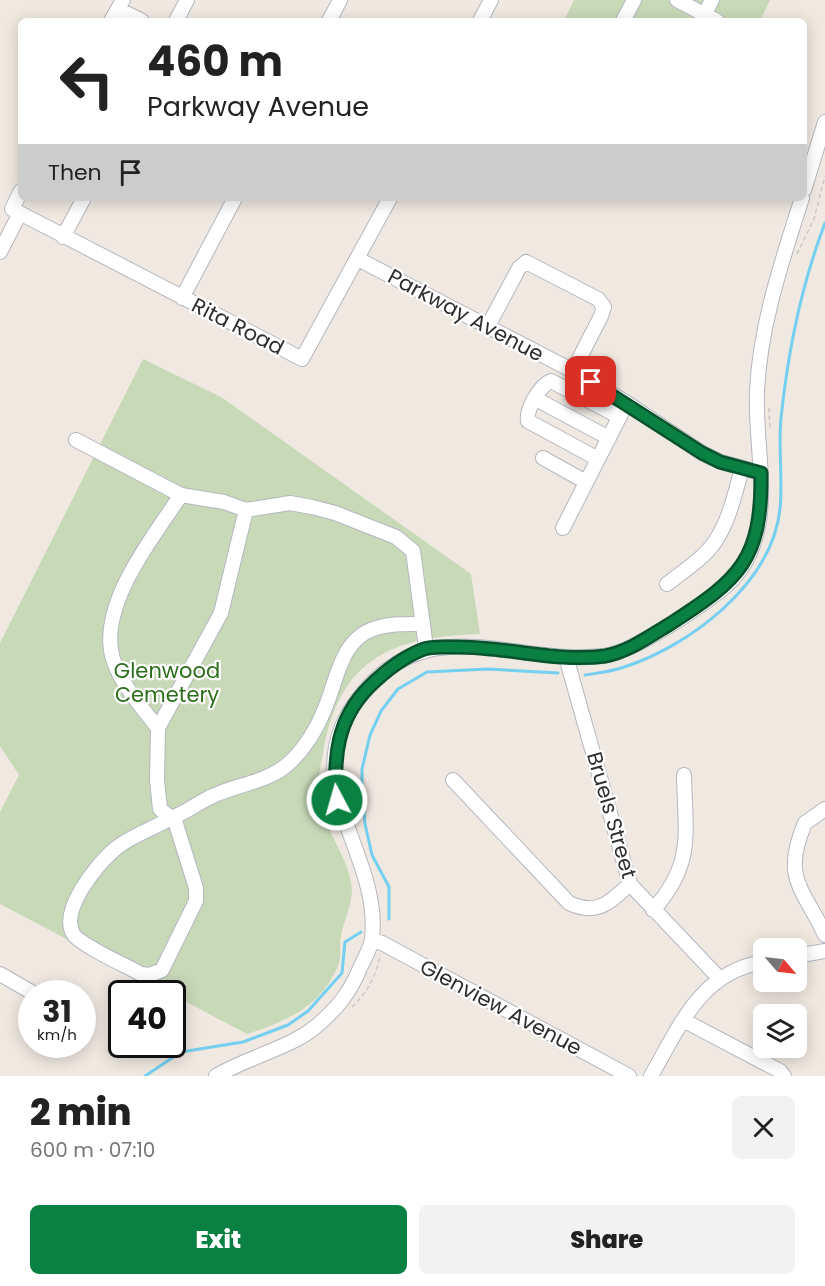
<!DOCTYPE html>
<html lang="en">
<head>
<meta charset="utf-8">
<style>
	body { margin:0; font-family:Poppins,sans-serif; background:#f2f2f2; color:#222; height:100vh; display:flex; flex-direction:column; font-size:22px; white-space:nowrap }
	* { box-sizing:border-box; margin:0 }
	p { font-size:20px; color:#767676 }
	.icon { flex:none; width:33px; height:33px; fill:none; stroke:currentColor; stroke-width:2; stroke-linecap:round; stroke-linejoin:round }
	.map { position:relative; height:1076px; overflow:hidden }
	.panel { display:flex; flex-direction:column; background:#fff; flex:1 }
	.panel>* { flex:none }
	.hud { position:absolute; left:18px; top:18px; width:789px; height:183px; border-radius:9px; box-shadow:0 3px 15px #0003; background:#fff; color:#222; overflow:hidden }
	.needle { width:39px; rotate:118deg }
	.fabs { position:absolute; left:753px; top:938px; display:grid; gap:12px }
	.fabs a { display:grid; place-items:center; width:54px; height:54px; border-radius:9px; background:#fff; box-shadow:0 3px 15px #0003; font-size:30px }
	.speed { position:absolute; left:18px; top:980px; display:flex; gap:12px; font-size:30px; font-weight:700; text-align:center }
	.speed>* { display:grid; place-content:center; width:78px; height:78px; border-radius:50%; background:#fff; box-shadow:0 3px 15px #0003; line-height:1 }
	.speed small { font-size:15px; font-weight:400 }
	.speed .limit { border:3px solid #111; border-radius:9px; background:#fff; color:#111 }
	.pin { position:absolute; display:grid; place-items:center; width:51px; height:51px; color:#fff; margin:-26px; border-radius:12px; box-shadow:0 3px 9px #0006 }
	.me { position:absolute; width:66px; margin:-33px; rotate:354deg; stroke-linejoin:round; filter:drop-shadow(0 0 4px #0008) }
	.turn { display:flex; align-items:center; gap:21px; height:126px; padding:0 30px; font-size:27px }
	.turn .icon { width:78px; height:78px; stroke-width:2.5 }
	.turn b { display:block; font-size:42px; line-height:51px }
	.then { display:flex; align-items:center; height:57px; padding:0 30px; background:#0003; gap:12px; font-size:22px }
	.round { display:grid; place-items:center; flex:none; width:63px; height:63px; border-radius:9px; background:#f2f2f2 }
	.summary { display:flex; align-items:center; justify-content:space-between; height:102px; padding:0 30px }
	h1 { font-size:36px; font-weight:800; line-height:45px }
	.cta { display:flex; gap:12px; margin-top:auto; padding:12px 30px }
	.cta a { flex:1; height:69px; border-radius:9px; background:#0b8043; color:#fff; font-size:24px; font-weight:800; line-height:69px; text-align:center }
	.cta a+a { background:#f2f2f2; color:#222 }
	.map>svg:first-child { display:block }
	.cemetery { fill:#c8d9b8 }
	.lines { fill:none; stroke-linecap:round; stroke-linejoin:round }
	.stream { stroke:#75cff0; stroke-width:3 }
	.minor-casing { stroke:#b4b7c1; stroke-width:16 }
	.path { stroke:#c9c9c9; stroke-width:1.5; stroke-dasharray:4.5 3; stroke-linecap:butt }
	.minor { stroke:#fff; stroke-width:14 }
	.route-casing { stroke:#07532c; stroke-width:15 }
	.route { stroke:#0b8043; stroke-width:10 }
	.labels { text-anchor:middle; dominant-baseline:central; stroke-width:4.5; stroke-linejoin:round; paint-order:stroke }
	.street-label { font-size:21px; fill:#2e2e2e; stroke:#fff }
	.park-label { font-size:21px; fill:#2c6e1b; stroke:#fff }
</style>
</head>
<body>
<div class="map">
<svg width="825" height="1076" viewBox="0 0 825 1076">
	<rect width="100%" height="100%" fill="#efe9e1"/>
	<path class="cemetery" d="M 574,0 L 770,0 L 760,21 L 564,21 Z
		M 143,359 L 221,397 L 471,574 L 480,634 C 395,637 342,656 324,747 C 321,765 315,787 320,805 C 326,831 351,862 352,890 C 352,904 344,921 341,935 C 339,944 342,957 338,966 C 320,1008 286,1021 247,1034 L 0,904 L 0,812 L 19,775 L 0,746 L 0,643 Z"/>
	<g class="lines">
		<path class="stream" d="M 585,675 C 597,673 609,672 621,668 C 689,647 772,584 780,509 C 783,479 778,448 781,418 C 788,351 801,286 825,223
			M 389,919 L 389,887 L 372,855 L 365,824 L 362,788 L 362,769 L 370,735 L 381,711 L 398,689 L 427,672 L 488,669 L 558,673
			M 145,1076 L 181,1052 L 243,1042 L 288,1025 L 308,1011 L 342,973 L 345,942 L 361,932"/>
		<g class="minor-casing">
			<path id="minor" d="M 677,0 L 717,21
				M 118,9 L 142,21
				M 111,21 L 123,0
				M 176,21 L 187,0
				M 329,21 L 340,0
				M 480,21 L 491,0
				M 623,21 L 634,0
				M 701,21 L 712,0
				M 804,190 L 825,122
				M 21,191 L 12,209 L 302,359 L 390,198
				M 63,237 L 84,198
				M 0,252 L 20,213
				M 358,259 L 573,371 L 627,403 L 702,453 L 721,462 L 761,473
				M 182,298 L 235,198
				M 488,326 L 519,268 L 526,262 L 598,299 L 604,307 L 601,316 L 573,371
				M 536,399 L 609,438
				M 76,440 L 181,495 L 224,502 L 246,510 L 290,503 L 312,507 L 335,513 L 396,537 L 413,551 L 426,648
				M 543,458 L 586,482
				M 598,459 L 528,421 C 526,409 540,385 551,381 L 620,417
				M 246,510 L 221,613 L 158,728 L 157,780 L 160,809 L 171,818 C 187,812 200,801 215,795 C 237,785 264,782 283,768 C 302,754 317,729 325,708 C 337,681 340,641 373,629 C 390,623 406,624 423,624
				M 563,528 L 623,410
				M 667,584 C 683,571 705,558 716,540 C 730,519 735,492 742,469
				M 566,657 L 630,884 L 719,978
				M 158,728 C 142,708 121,684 113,659 C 97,606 153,537 181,495
				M 453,780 L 569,903 C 597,916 609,903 630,884
				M 825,809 L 805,823 C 781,879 804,889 825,935
				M 171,818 L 176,824 L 196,888 L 196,901 L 162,970 L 150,975 L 141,974 C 127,966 82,946 74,935 C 58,912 97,864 115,849 C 130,836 153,829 171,818 Z
				M 653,910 C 695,863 685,833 684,775
				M 372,940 L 382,943 L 629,1076
				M 796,956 L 825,951
				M 0,974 L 33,993
				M 683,1020 L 780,1071 L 784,1076
				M 82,1021 L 83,1021
				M 216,1076 C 244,1059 291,1047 314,1028 C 336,1010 350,993 360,968 C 364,959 371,948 372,938 C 382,851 290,781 362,694 C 432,609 513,666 603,656 C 634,652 694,611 720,591 C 783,541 754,459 757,391 C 760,325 782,261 802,198
				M 651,1076 C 680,1026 700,972 764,962"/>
		</g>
		<path class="path" d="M 797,254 L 814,219 L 825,176
			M 769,408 L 770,430
			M 352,1007 C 367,993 377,975 380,954"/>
		<use href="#minor" class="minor"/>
	</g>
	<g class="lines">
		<g class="route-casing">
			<path id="route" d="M 337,800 C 333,758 337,719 369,687 C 385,671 403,657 424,649 C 432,646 443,647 451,647 C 502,645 554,663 605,656 C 628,652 650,636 670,624 C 740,579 762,560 761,473 L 720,462 L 702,453 L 591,382"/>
		</g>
		<use href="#route" class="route"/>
	</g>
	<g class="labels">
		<g class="street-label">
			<text transform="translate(466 315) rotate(28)">Parkway Avenue</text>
			<text transform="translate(238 326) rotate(27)">Rita Road</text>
			<text transform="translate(612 815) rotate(74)">Bruels Street</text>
			<text transform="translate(501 1007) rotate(28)">Glenview Avenue</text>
		</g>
		<g class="park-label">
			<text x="167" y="670">Glenwood<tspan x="167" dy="24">Cemetery</tspan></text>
		</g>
	</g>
</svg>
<div class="fabs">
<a><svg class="needle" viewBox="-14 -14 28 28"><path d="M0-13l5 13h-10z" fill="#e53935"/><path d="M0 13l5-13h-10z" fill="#767676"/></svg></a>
<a><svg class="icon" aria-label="layers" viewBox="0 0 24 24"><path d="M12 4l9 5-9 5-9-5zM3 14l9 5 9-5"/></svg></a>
</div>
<div class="speed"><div>31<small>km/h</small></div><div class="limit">40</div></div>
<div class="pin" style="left:591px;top:382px;background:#d93025"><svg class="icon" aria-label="arrive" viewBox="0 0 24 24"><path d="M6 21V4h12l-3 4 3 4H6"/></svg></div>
<svg class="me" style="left:337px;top:800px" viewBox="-20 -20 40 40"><circle r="17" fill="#0b8043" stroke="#fff" stroke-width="3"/><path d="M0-11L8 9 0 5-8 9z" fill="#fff"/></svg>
<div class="hud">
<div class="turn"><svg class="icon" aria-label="left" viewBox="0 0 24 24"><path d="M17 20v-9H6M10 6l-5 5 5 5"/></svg><div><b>460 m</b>Parkway Avenue</div></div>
<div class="then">Then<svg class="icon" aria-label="arrive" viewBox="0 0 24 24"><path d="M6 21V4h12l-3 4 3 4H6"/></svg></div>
</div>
</div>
<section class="panel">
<div class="summary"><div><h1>2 min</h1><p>600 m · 07:10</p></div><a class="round"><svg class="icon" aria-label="close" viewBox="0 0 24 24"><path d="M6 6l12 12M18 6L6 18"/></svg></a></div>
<div class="cta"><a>Exit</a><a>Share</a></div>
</section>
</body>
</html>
